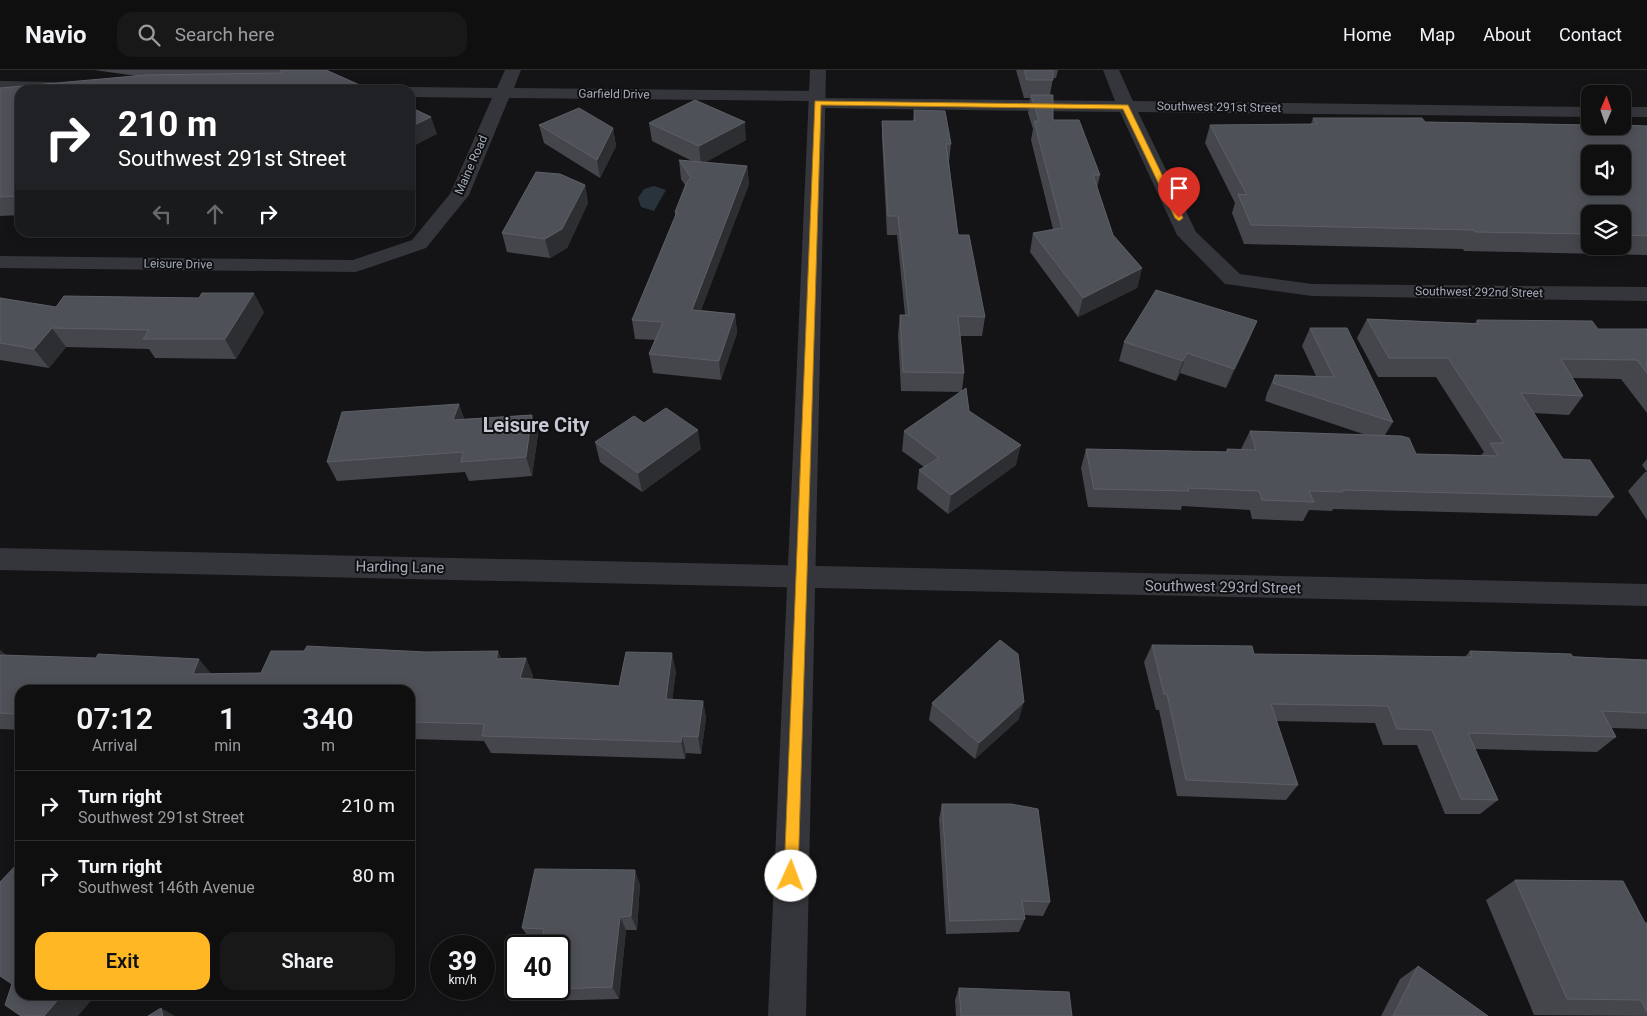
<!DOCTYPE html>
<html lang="en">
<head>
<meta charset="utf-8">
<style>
	body { margin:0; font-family:Roboto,sans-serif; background:#181819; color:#f1f3f6; height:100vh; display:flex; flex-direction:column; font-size:19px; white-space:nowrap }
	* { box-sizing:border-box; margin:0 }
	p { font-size:16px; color:#9b9c9f }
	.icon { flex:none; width:28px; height:28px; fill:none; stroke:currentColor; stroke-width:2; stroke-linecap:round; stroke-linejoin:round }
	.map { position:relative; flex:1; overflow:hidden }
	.sheet { position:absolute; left:15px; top:615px; width:400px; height:315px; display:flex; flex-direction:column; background:#0f0f10; border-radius:15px; box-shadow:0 2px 12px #0003,0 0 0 1px #2f2f30 }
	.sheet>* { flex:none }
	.banner { position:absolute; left:15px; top:15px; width:400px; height:152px; border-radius:15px; box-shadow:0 2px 12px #0003,0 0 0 1px #2f2f30; background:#202124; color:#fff; overflow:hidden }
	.needle { width:32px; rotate:2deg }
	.tools { position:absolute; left:1581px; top:15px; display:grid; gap:10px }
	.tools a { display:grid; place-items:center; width:50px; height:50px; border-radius:10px; background:#0f0f10; box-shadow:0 2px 12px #0003,0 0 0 1px #2f2f30; font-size:25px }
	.speed { position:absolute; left:430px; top:865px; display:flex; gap:10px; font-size:25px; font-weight:700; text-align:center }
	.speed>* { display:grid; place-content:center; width:65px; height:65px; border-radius:50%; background:#0f0f10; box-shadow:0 2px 12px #0003,0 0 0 1px #2f2f30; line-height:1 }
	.speed small { font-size:12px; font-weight:400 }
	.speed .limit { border:2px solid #111; border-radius:8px; background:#fff; color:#111 }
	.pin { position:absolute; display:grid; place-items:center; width:42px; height:42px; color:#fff; margin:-51px -21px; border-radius:50% 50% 50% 0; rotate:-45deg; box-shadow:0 0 5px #0007 }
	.pin .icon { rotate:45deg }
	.me { position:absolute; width:55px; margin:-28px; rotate:2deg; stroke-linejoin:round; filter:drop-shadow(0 0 4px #0008) }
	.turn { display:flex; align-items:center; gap:18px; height:105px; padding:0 20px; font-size:22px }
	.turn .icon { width:65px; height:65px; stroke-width:2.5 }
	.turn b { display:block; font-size:35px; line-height:42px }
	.lanes { display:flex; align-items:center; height:48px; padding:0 20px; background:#0003; justify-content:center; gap:25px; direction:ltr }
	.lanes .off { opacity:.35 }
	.eta { display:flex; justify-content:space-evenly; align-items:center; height:85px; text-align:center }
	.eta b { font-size:30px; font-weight:600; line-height:35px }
	.primary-button { display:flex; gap:10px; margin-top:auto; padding:10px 20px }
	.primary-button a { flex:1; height:58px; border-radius:15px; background:#ffb723; color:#111; font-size:20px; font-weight:600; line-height:58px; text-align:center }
	.primary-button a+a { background:#181819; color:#f1f3f6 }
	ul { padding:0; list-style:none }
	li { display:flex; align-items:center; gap:15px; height:70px; padding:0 20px; border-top:1px solid #2f2f30 }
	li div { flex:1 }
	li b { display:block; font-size:19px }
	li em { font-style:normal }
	header { display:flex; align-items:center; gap:30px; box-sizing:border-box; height:70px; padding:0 25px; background:#0f0f10; border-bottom:1px solid #2f2f30 }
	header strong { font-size:24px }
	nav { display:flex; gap:28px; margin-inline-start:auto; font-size:18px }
	.search { width:350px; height:45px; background:#181819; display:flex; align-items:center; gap:12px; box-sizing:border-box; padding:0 18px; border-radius:15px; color:#9b9c9f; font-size:19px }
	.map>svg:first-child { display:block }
	.water { fill:#29333b }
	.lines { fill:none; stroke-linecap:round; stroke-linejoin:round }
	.minor { fill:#35363b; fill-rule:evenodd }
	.tertiary { fill:#35363b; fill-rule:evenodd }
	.wall { fill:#45464c; fill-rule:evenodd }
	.shaded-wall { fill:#2d2e32 }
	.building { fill:#4f5158; stroke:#5d5f67; fill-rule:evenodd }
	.route { fill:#ffb723; stroke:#a67717 }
	.labels { text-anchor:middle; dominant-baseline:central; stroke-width:4; stroke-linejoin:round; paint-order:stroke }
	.far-street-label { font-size:12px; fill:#a4aab8; stroke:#0f0f11 }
	.street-label { font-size:15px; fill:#a4aab8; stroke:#0f0f11 }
	.district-label { font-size:20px; font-weight:bold; fill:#c6c9d3; stroke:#0f0f11 }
</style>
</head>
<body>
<header>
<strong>Navio</strong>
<div class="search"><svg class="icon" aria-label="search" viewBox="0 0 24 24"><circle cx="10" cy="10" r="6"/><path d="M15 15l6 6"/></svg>Search here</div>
<nav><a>Home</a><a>Map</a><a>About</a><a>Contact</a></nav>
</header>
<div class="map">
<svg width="1647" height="946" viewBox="0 0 1647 946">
	<rect width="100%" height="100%" fill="#141416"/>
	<path class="water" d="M 654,116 L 666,120 L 654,141 L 641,137 L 638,128 L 644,119 Z"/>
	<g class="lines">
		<path class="minor" d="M 505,0 L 521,0 L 514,18 L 817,21 L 823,22 L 824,28 L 1115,31 L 1103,0 L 1119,0 L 1133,31 L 1590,37 L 1590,47 L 1138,42 L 1196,162 L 1240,204 L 1312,214 L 1647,217 L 1647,231 L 1312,226 L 1233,215 L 1225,214 L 1177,165 L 1120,42 L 817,38 L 811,37 L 810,31 L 509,28 L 469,125 L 426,178 L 362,200 L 355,202 L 0,198 L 0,186 L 353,190 L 412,170 L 450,124 L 492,28 L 410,27 L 410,20 L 403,20 L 410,17 L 497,18 Z
			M 0,11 L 52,12 L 58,13 L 60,17 L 58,20 L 0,21 Z
			M 1622,37 L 1647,37 L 1647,47 L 1622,47 Z
			M 0,478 L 1647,514 L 1647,536 L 0,500 Z"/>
		<path class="tertiary" d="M 810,0 L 826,0 L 806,946 L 768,946 Z"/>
	</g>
	<path class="wall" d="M 94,0 L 326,0 L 20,20 L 20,145 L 0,146 L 0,18 L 137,6 Z
		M 1016,0 L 1058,0 L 1056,8 L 1053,8 L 1050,25 L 1053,50 L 1100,105 L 1097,118 L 1113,165 L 1142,198 L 1137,218 L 1078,247 L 1030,182 L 1033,163 L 1053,159 L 1031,70 L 1033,59 L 1028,43 L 1030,28 L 1024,28 Z
		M 914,40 L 951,74 L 949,92 L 958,165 L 985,247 L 982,266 L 960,266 L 964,303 L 962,321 L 969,341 L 1016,395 L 948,444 L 917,419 L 919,400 L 924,397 L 902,381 L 904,361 L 961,322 L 901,321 L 898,265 L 900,245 L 905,245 L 897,165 L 887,165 L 882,69 L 882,51 L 913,51 Z
		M 1313,48 L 1425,52 L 1647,56 L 1647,185 L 1464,181 L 1463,179 L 1244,174 L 1232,143 L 1235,133 L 1205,73 L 1210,55 L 1311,54 ZM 1590,144 L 1622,144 L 1622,176 L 1590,176 Z
		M 649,53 L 746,70 L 705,92 L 747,96 L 749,114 L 701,240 L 735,244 L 737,263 L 721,310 L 653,303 L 649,284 L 655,270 L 635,269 L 632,250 L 675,147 L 675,142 L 685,115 L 681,109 L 679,90 L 694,92 L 652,71 Z
		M 539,55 L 613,58 L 616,76 L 600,108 L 544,73 Z
		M 585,115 L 588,133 L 567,178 L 550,188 L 507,182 L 502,163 Z
		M 0,228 L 56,237 L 264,242 L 236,289 L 155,288 L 149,279 L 66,277 L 49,298 L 0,290 Z
		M 1367,249 L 1475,253 L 1477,250 L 1598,259 L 1647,259 L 1647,343 L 1621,309 L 1573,308 L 1583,326 L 1569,345 L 1534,343 L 1563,389 L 1614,427 L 1597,446 L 1333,439 L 1332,441 L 1309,440 L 1303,451 L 1252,449 L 1250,440 L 1182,436 L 1181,440 L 1088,437 L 1081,398 L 1086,379 L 1226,382 L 1227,379 L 1241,379 L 1250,361 L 1366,365 L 1265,331 L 1267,323 L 1275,305 L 1316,306 L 1302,276 L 1310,258 L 1393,352 L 1385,365 L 1416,384 L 1481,385 L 1484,382 L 1436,307 L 1378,307 L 1357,268 Z
		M 1257,251 L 1249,270 L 1226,318 L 1180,303 L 1176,311 L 1119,291 L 1124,272 Z
		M 532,345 L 538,364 L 532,406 L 469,411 L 465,402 L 337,411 L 327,392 L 465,349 Z
		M 644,353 L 701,379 L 642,422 L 600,392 L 595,372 Z
		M 1647,389 L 1647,450 L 1628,421 L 1645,402 L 1647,402 L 1642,395 Z
		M 1152,575 L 1254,584 L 1465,587 L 1470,581 L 1647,590 L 1647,659 L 1612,658 L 1616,667 L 1597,682 L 1475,679 L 1498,730 L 1480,744 L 1445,744 L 1417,675 L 1383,675 L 1375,653 L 1276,651 L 1298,715 L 1286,730 L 1177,726 L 1159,640 L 1156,640 L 1144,592 Z
		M 0,580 L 6,585 L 212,604 L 261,603 L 501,588 L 526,588 L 533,606 L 532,609 L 619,616 L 676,601 L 672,630 L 703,631 L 706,648 L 701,684 L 686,683 L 685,689 L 491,683 L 484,671 L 410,669 L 410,620 L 20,620 L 20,660 L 0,659 Z
		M 932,633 L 1019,649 L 975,689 L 929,650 Z
		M 942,734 L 1050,832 L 1043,846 L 1024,845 L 1025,849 L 1019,862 L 946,864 L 939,749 Z
		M 1515,810 L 1645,853 L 1647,853 L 1647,946 L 1534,945 L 1486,830 Z
		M 640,814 L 637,860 L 626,860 L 619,929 L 538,931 L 529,919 L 541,872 L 531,871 L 522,858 Z
		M 1418,896 L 1488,946 L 1381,946 L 1400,909 Z
		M 959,918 L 1072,946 L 956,946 L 955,930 Z"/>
	<path class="shaded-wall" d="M 431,47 L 437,64 L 410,78 L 410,57 Z
		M 745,52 L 746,70 L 701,95 L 699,76 Z
		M 613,58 L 616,76 L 600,108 L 597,90 Z
		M 747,96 L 749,114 L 694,259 L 692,240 Z
		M 585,115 L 588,133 L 567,178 L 550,188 L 545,169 Z
		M 336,162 L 342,162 L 337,165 Z
		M 1142,198 L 1137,218 L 1078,247 L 1083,228 Z
		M 254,223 L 264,242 L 236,289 L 225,269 Z
		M 735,244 L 737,263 L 721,310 L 719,291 Z
		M 1257,251 L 1249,270 L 1226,318 L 1234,299 Z
		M 52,258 L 66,277 L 49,298 L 34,279 Z
		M 1187,283 L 1180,303 L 1176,311 L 1183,291 Z
		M 459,334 L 466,353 L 453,350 Z
		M 532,345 L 538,364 L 532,406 L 526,387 Z
		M 698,360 L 701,379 L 642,422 L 638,403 Z
		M 1021,375 L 1016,395 L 948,444 L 951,425 Z
		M 0,580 L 20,597 L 0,588 Z
		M 498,581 L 506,599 L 496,589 Z
		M 672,583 L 676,601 L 670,647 L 666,629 Z
		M 526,588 L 533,606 L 528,626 L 520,608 Z
		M 199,589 L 214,607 L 193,604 Z
		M 703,631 L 706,648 L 701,684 L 698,667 Z
		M 1024,632 L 1019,649 L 975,689 L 979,673 Z
		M 16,641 L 20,644 L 20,649 L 14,644 Z
		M 682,666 L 686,683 L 685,689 L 681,672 Z
		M 635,800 L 640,814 L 637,860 L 631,846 Z
		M 620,847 L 626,860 L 619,929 L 612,917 Z
		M 62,925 L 96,925 L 78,946 L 44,946 Z
		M 161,938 L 175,946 L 163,946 Z"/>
	<path class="building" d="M 280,0 L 326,0 L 371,20 L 20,20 L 20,126 L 0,127 L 0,18 L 146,5 L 282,3 Z
		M 1024,0 L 1053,0 L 1053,10 L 1027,10 Z
		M 1031,25 L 1053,25 L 1053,50 L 1079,50 L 1100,105 L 1093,105 L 1113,165 L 1142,198 L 1083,228 L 1033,163 L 1062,158 L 1034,51 L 1039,51 Z
		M 695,30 L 745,52 L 699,76 L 649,53 Z
		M 410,37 L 431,47 L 410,57 Z
		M 579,38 L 613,58 L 597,90 L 539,55 Z
		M 914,40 L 945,41 L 951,74 L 946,74 L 958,165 L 969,165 L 985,247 L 958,246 L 964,303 L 903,302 L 900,245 L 909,245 L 898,146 L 888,146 L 882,51 L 915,51 Z
		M 1313,48 L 1422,48 L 1425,52 L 1590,55 L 1590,56 L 1622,56 L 1622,55 L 1647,56 L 1647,166 L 1622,165 L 1622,144 L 1590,144 L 1590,164 L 1475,162 L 1473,160 L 1251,155 L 1238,124 L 1247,125 L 1210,55 L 1317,54 ZM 1590,84 L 1622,84 L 1622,116 L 1590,116 Z
		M 679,90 L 747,96 L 692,240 L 735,244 L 719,291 L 649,284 L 663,252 L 632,250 L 677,142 L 675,142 L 687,112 L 691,108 Z
		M 536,102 L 560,104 L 585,115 L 562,159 L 545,169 L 502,163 Z
		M 1156,220 L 1257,251 L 1234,299 L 1187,283 L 1183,291 L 1124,272 Z
		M 202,223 L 254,223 L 225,269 L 143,269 L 149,260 L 52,258 L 34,279 L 0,273 L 0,228 L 56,237 L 64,226 L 199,228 Z
		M 1367,249 L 1479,254 L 1477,250 L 1592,251 L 1598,259 L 1647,259 L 1647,303 L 1637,290 L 1561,289 L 1583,326 L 1521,323 L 1563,389 L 1590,390 L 1614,427 L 1342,420 L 1343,422 L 1309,421 L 1314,432 L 1262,430 L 1259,421 L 1188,418 L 1189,421 L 1094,419 L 1086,379 L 1228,382 L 1227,379 L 1256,380 L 1250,361 L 1401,366 L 1409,368 L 1416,384 L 1498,386 L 1490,373 L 1504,373 L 1448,288 L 1389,288 Z
		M 1310,258 L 1347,258 L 1393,352 L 1273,313 L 1275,305 L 1334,307 Z
		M 966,318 L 969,341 L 1021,375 L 951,425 L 919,400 L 939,388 L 904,361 Z
		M 459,334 L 453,350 L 532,345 L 526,387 L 461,392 L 463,382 L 327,392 L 342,342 Z
		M 666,338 L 698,360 L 638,403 L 595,372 L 634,346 L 644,353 Z
		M 1000,570 L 1018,584 L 1024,632 L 979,673 L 932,633 Z
		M 1152,575 L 1252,576 L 1254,584 L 1472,587 L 1470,581 L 1571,584 L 1573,587 L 1647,590 L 1647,643 L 1602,641 L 1616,667 L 1468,663 L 1498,730 L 1461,729 L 1432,660 L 1397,659 L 1388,636 L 1271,634 L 1298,715 L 1186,710 L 1167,624 L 1164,624 Z
		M 307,576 L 426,582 L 498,581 L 496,589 L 526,588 L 520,608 L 619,616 L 626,582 L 672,583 L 666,629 L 703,631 L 698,667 L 682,666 L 681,672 L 482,666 L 484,654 L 410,652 L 410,620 L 20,620 L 20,641 L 16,641 L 14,644 L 0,643 L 0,585 L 96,588 L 98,584 L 199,589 L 193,604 L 261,603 L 271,581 L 304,581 Z
		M 942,734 L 1011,734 L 1038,739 L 1050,832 L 1022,831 L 1025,849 L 950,851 Z
		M 20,791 L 20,925 L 62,925 L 44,946 L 21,946 L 5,935 L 12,914 L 0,906 L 0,812 Z
		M 535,799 L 635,800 L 631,846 L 620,847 L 612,917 L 559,919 L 559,876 L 540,876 L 544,859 L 522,858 Z
		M 1515,810 L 1623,811 L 1645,853 L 1647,853 L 1647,942 L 1641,930 L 1567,929 Z
		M 1418,896 L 1488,946 L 1393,946 Z
		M 959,918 L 1069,922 L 1072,946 L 961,946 Z
		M 161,938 L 163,946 L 148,946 Z"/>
	<path class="route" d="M 815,31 L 1128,35 L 1183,148 L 1179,151 L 1175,148 L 1123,39 L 821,35 L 798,806 L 796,811 L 791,813 L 786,811 L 784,806 Z"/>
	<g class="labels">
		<g class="far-street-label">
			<text transform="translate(614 24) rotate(1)">Garfield Drive</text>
			<text transform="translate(1219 37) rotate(1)">Southwest 291st Street</text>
			<text transform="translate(471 95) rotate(-66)">Maine Road</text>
			<text transform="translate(178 194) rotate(1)">Leisure Drive</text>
			<text transform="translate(1479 222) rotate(1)">Southwest 292nd Street</text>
		</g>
		<g class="street-label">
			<text transform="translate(400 497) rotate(1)">Harding Lane</text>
			<text transform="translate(1223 517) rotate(1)">Southwest 293rd Street</text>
		</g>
		<g class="district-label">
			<text x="536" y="355">Leisure City</text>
		</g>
	</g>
</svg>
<div class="tools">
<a><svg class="needle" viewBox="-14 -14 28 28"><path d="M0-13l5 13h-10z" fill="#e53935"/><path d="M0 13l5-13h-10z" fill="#9b9c9f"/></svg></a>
<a><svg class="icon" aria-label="sound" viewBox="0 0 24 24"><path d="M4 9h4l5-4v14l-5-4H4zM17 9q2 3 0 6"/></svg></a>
<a><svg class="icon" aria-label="layers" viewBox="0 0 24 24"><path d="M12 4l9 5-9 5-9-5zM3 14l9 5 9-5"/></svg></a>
</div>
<div class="speed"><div>39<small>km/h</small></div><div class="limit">40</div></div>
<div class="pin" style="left:1179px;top:148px;background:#d93025"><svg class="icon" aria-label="arrive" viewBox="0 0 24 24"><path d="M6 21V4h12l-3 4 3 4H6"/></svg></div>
<svg class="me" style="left:791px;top:806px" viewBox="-20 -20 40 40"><circle r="19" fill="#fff"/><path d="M0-13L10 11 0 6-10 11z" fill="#ffb723"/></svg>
<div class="banner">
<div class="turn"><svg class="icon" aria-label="right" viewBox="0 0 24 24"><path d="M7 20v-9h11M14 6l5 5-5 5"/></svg><div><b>210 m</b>Southwest 291st Street</div></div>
<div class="lanes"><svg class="icon off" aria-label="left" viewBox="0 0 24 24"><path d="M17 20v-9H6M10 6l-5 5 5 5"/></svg><svg class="icon off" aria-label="ahead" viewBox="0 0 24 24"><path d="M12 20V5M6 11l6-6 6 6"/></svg><svg class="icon" aria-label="right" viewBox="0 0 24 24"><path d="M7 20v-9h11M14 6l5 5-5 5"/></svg></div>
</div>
<section class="sheet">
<div class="eta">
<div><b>07:12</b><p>Arrival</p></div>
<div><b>1</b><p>min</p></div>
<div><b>340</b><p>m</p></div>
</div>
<ul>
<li><svg class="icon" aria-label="right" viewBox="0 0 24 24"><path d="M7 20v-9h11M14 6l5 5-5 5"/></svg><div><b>Turn right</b><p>Southwest 291st Street</p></div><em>210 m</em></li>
<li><svg class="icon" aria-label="right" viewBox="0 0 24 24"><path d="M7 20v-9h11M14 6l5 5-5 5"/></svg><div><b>Turn right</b><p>Southwest 146th Avenue</p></div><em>80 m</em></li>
</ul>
<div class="primary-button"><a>Exit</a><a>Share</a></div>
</section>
</div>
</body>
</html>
